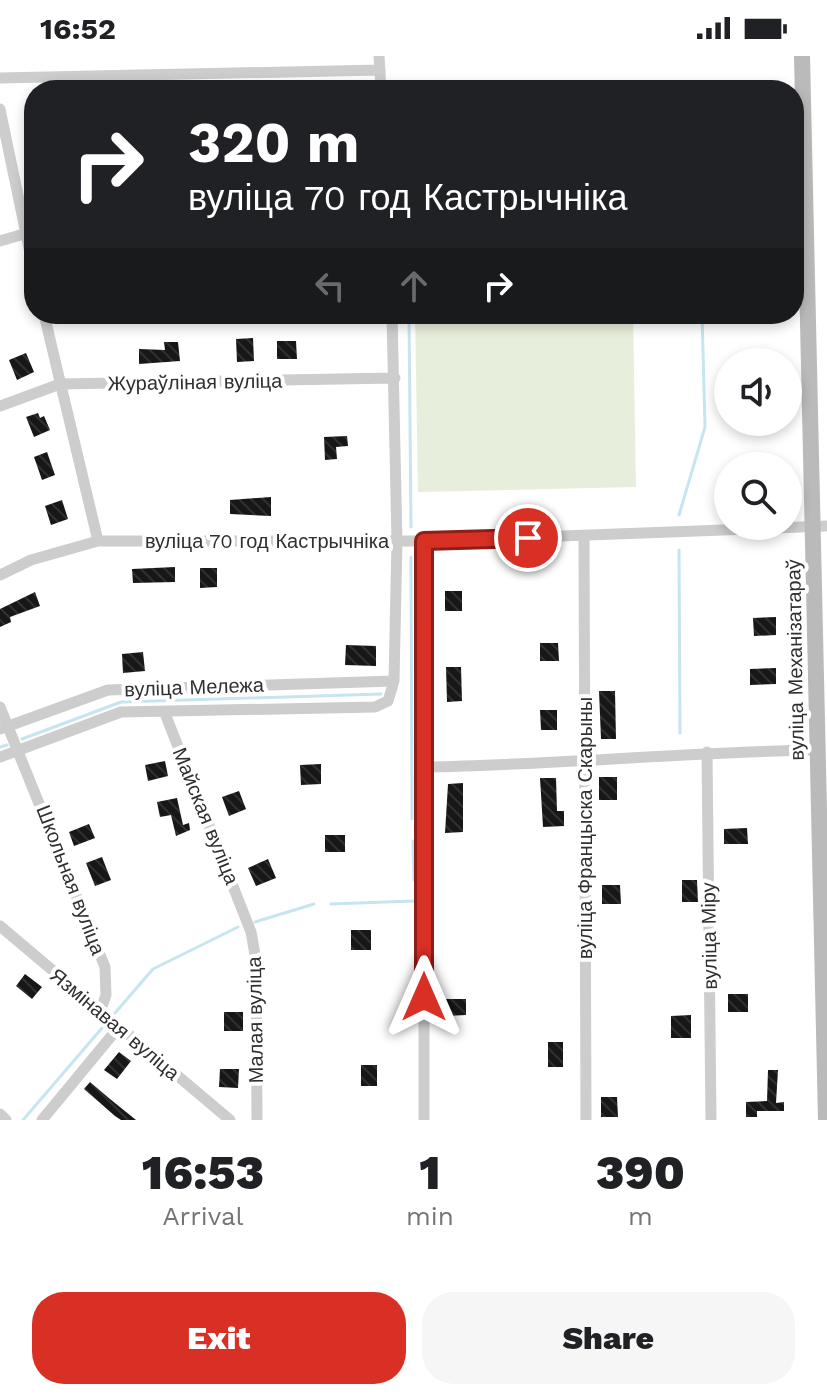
<!DOCTYPE html>
<html lang="en">
<head>
<meta charset="utf-8">
<style>
	body { margin:0; font-family:"Work Sans",sans-serif; background:#f6f6f6; color:#202124; height:100vh; display:flex; flex-direction:column; font-size:30px; white-space:nowrap }
	* { box-sizing:border-box; margin:0 }
	p { font-size:26px; color:#757577 }
	.icon { flex:none; width:44px; height:44px; fill:none; stroke:currentColor; stroke-width:2; stroke-linecap:round; stroke-linejoin:round }
	.map { position:relative; height:1064px; overflow:hidden }
	.panel { display:flex; flex-direction:column; background:#fff; flex:1 }
	.panel>* { flex:none }
	.banner { position:absolute; left:24px; top:24px; width:780px; height:244px; border-radius:32px; box-shadow:0 4px 12px #0003; background:#202124; color:#fff; overflow:hidden }
	.buttons { position:absolute; left:714px; top:292px; display:grid; gap:16px }
	.buttons a { display:grid; place-items:center; width:88px; height:88px; border-radius:50%; background:#fff; box-shadow:0 4px 12px #0003; font-size:40px }
	.pin { position:absolute; display:grid; place-items:center; width:68px; height:68px; color:#fff; margin:-34px; border:4px solid #fff; border-radius:50%; box-shadow:0 2px 8px #0007 }
	.me { position:absolute; width:88px; margin:-44px; rotate:0deg; stroke-linejoin:round; filter:drop-shadow(0 0 6px #0008) }
	.turn { display:flex; align-items:center; gap:28px; height:168px; padding:0 32px; font-size:36px }
	.turn .icon { width:104px; height:104px; stroke-width:2.5 }
	.turn b { display:block; font-size:56px; line-height:68px }
	.lanes { display:flex; align-items:center; height:76px; padding:0 32px; background:#0003; justify-content:center; gap:40px; direction:ltr }
	.lanes .off { opacity:.35 }
	.eta { display:flex; justify-content:space-evenly; align-items:center; height:136px; text-align:center }
	.eta b { font-size:48px; font-weight:800; line-height:56px }
	.primary-button { display:flex; gap:16px; margin-top:auto; padding:16px 32px }
	.primary-button a { flex:1; height:92px; border-radius:32px; background:#d93025; color:#fff; font-size:32px; font-weight:800; line-height:92px; text-align:center }
	.primary-button a+a { background:#f6f6f6; color:#202124 }
	.status { display:flex; justify-content:space-between; align-items:center; height:56px; padding:0 40px; background:#fff; direction:ltr }
	.status svg { height:22px; fill:currentColor }
	.map>svg:first-child { display:block }
	.pitch { fill:#e8eedc }
	.lines { fill:none; stroke-linecap:round; stroke-linejoin:round }
	.stream { stroke:#c7e5ef; stroke-width:3 }
	.building { fill:url(#building-back-hatch) }
	.street { stroke:#cdcdcd; stroke-width:11 }
	.secondary { stroke:#bababa; stroke-width:16 }
	.route-casing { stroke:#8d1f18; stroke-width:20 }
	.route { stroke:#d93025; stroke-width:14 }
	.labels { text-anchor:middle; dominant-baseline:central; stroke-width:8; stroke-linejoin:round; paint-order:stroke }
	.street-label { font-size:20px; fill:#303030; stroke:#fff }
</style>
</head>
<body>
<div class="status"><b>16:52</b><svg viewBox="0 0 49 12"><path d="M0 12V9h3v3zM5 12V6h3v6zM10 12V3h3v9zM15 12V0h3v12zM26 1h20v11H26zM47 4h2v5h-2z"/></svg></div>
<div class="map">
<svg width="827" height="1064" viewBox="0 0 827 1064">
	<defs>
		<pattern id="building-back-hatch" width="6" height="6" patternUnits="userSpaceOnUse" patternTransform="scale(2)"><rect width="6" height="6" fill="#171717"/><path d="M-1 5l2 2M0 0l6 6M5-1l2 2" fill="none" stroke="#303030"/></pattern>
	</defs>
	<rect width="100%" height="100%" fill="#fff"/>
	<path class="pitch" d="M 415,258 L 633,258 L 636,431 L 418,436 Z"/>
	<g class="lines">
		<path class="stream" d="M 409,258 L 411,471
			M 679,459 L 705,371 L 702,258
			M 679,494 L 680,677
			M 411,501 L 412,763
			M 22,683 L 121,646 L 381,638
			M 0,691 L 7,689
			M 413,785 L 414,824
			M 331,848 L 414,845
			M 255,866 L 314,848
			M 115,957 L 153,913 L 238,871
			M 23,1064 L 102,972"/>
	</g>
	<path class="building" d="M 253,282 L 254,305 L 237,306 L 236,283 Z
		M 277,285 L 296,285 L 297,303 L 277,303 Z
		M 164,286 L 178,286 L 180,305 L 139,308 L 139,293 L 165,294 Z
		M 26,297 L 34,316 L 17,324 L 9,304 Z
		M 38,357 L 40,362 L 44,360 L 50,374 L 34,381 L 26,361 Z
		M 347,380 L 348,390 L 336,391 L 337,403 L 325,404 L 324,381 Z
		M 47,396 L 55,419 L 42,424 L 34,401 Z
		M 271,441 L 271,460 L 230,458 L 230,444 Z
		M 62,444 L 68,463 L 51,469 L 45,450 Z
		M 175,511 L 175,526 L 133,527 L 132,513 Z
		M 200,512 L 217,512 L 217,531 L 200,532 Z
		M 445,535 L 462,535 L 462,555 L 445,555 Z
		M 35,536 L 40,550 L 10,561 L 11,566 L 0,571 L 0,553 Z
		M 776,561 L 776,579 L 754,580 L 753,562 Z
		M 540,587 L 558,587 L 559,605 L 540,605 Z
		M 346,589 L 376,590 L 376,610 L 345,609 Z
		M 143,596 L 145,615 L 123,617 L 122,598 Z
		M 446,611 L 461,611 L 462,645 L 447,646 Z
		M 776,612 L 776,628 L 750,629 L 750,613 Z
		M 599,635 L 615,635 L 616,683 L 601,683 Z
		M 540,654 L 557,654 L 557,674 L 541,674 Z
		M 165,705 L 168,720 L 148,725 L 145,709 Z
		M 321,708 L 321,728 L 301,729 L 300,709 Z
		M 599,721 L 617,721 L 617,744 L 599,744 Z
		M 540,722 L 556,722 L 557,755 L 564,755 L 564,770 L 543,771 Z
		M 463,727 L 463,776 L 445,777 L 448,728 Z
		M 239,735 L 246,753 L 229,760 L 222,741 Z
		M 177,742 L 183,769 L 189,767 L 190,774 L 176,780 L 171,759 L 160,761 L 157,746 Z
		M 89,768 L 95,782 L 74,790 L 69,776 Z
		M 747,772 L 748,788 L 724,788 L 724,773 Z
		M 325,779 L 345,779 L 345,796 L 325,796 Z
		M 102,801 L 111,824 L 95,830 L 86,807 Z
		M 268,803 L 276,822 L 256,830 L 248,812 Z
		M 682,824 L 697,824 L 698,846 L 682,846 Z
		M 602,829 L 620,829 L 621,848 L 602,848 Z
		M 351,874 L 371,874 L 371,894 L 351,894 Z
		M 25,918 L 42,931 L 32,943 L 16,930 Z
		M 728,938 L 748,938 L 748,956 L 728,956 Z
		M 446,943 L 466,943 L 466,959 L 446,960 Z
		M 224,956 L 243,956 L 243,975 L 224,975 Z
		M 691,959 L 691,982 L 671,982 L 671,960 Z
		M 548,986 L 563,986 L 563,1011 L 548,1011 Z
		M 119,996 L 131,1005 L 117,1023 L 104,1014 Z
		M 361,1009 L 377,1009 L 377,1030 L 361,1030 Z
		M 220,1013 L 239,1013 L 238,1032 L 219,1031 Z
		M 768,1014 L 778,1014 L 776,1047 L 784,1046 L 784,1055 L 757,1055 L 757,1061 L 746,1061 L 746,1046 L 767,1045 Z
		M 90,1026 L 110,1043 L 136,1064 L 121,1064 L 115,1060 L 84,1033 Z
		M 601,1041 L 617,1041 L 618,1061 L 601,1061 Z"/>
	<g class="lines">
		<path class="street" d="M 379,0 L 381,34
			M 0,22 L 380,14
			M 0,53 L 34,216
			M 0,185 L 34,175
			M 44,258 L 98,485
			M 0,350 L 60,328 L 395,322
			M 584,480 L 586,1064
			M 424,485 L 424,1064
			M 0,519 L 31,504 L 98,485 L 431,485 L 827,470
			M 0,651 L 105,911 L 106,939 L 100,956
			M 164,655 L 251,876 L 256,904 L 257,1064
			M 0,673 L 108,634 L 394,625
			M 707,696 L 711,1064
			M 0,701 L 121,656 L 375,651 L 388,645 L 394,625 L 397,485 L 392,258
			M 425,711 C 556,709 686,696 817,694
			M 0,870 L 230,1064
			M 0,1058 L 6,1064
			M 42,1064 L 118,972"/>
		<path class="secondary" d="M 802,0 L 826,1064"/>
	</g>
	<g class="lines">
		<g class="route-casing">
			<path id="route" d="M 424,941 L 424,485 L 528,482"/>
		</g>
		<use href="#route" class="route"/>
	</g>
	<g class="labels">
		<g class="street-label">
			<text transform="translate(195 326) rotate(-1)">Жураўліная вуліца</text>
			<text x="267" y="485">вуліца 70 год Кастрычніка</text>
			<text transform="translate(795 604) rotate(-91)">вуліца Механізатараў</text>
			<text transform="translate(194 631) rotate(-2)">вуліца Мележа</text>
			<text transform="translate(206 760) rotate(68)">Майская вуліца</text>
			<text transform="translate(585 772) rotate(-90)">вуліца Францыска Скарыны</text>
			<text transform="translate(71 824) rotate(69)">Школьная вуліца</text>
			<text transform="translate(709 880) rotate(-91)">вуліца Міру</text>
			<text transform="translate(255 964) rotate(-91)">Малая вуліца</text>
			<text transform="translate(115 968) rotate(40)">Язмінавая вуліца</text>
		</g>
	</g>
</svg>
<div class="buttons">
<a><svg class="icon" aria-label="sound" viewBox="0 0 24 24"><path d="M4 9h4l5-4v14l-5-4H4zM17 9q2 3 0 6"/></svg></a>
<a><svg class="icon" aria-label="search" viewBox="0 0 24 24"><circle cx="10" cy="10" r="6"/><path d="M15 15l6 6"/></svg></a>
</div>
<div class="pin" style="left:528px;top:482px;background:#d93025"><svg class="icon" aria-label="arrive" viewBox="0 0 24 24"><path d="M6 21V4h12l-3 4 3 4H6"/></svg></div>
<svg class="me" style="left:424px;top:941px" viewBox="-20 -20 40 40"><path d="M0-17L14 15 0 8-14 15z" fill="#d93025" stroke="#fff" stroke-width="4"/></svg>
<div class="banner">
<div class="turn"><svg class="icon" aria-label="right" viewBox="0 0 24 24"><path d="M7 20v-9h11M14 6l5 5-5 5"/></svg><div><b>320 m</b>вуліца 70 год Кастрычніка</div></div>
<div class="lanes"><svg class="icon off" aria-label="left" viewBox="0 0 24 24"><path d="M17 20v-9H6M10 6l-5 5 5 5"/></svg><svg class="icon off" aria-label="ahead" viewBox="0 0 24 24"><path d="M12 20V5M6 11l6-6 6 6"/></svg><svg class="icon" aria-label="right" viewBox="0 0 24 24"><path d="M7 20v-9h11M14 6l5 5-5 5"/></svg></div>
</div>
</div>
<section class="panel">
<div class="eta">
<div><b>16:53</b><p>Arrival</p></div>
<div><b>1</b><p>min</p></div>
<div><b>390</b><p>m</p></div>
</div>
<div class="primary-button"><a>Exit</a><a>Share</a></div>
</section>
</body>
</html>
